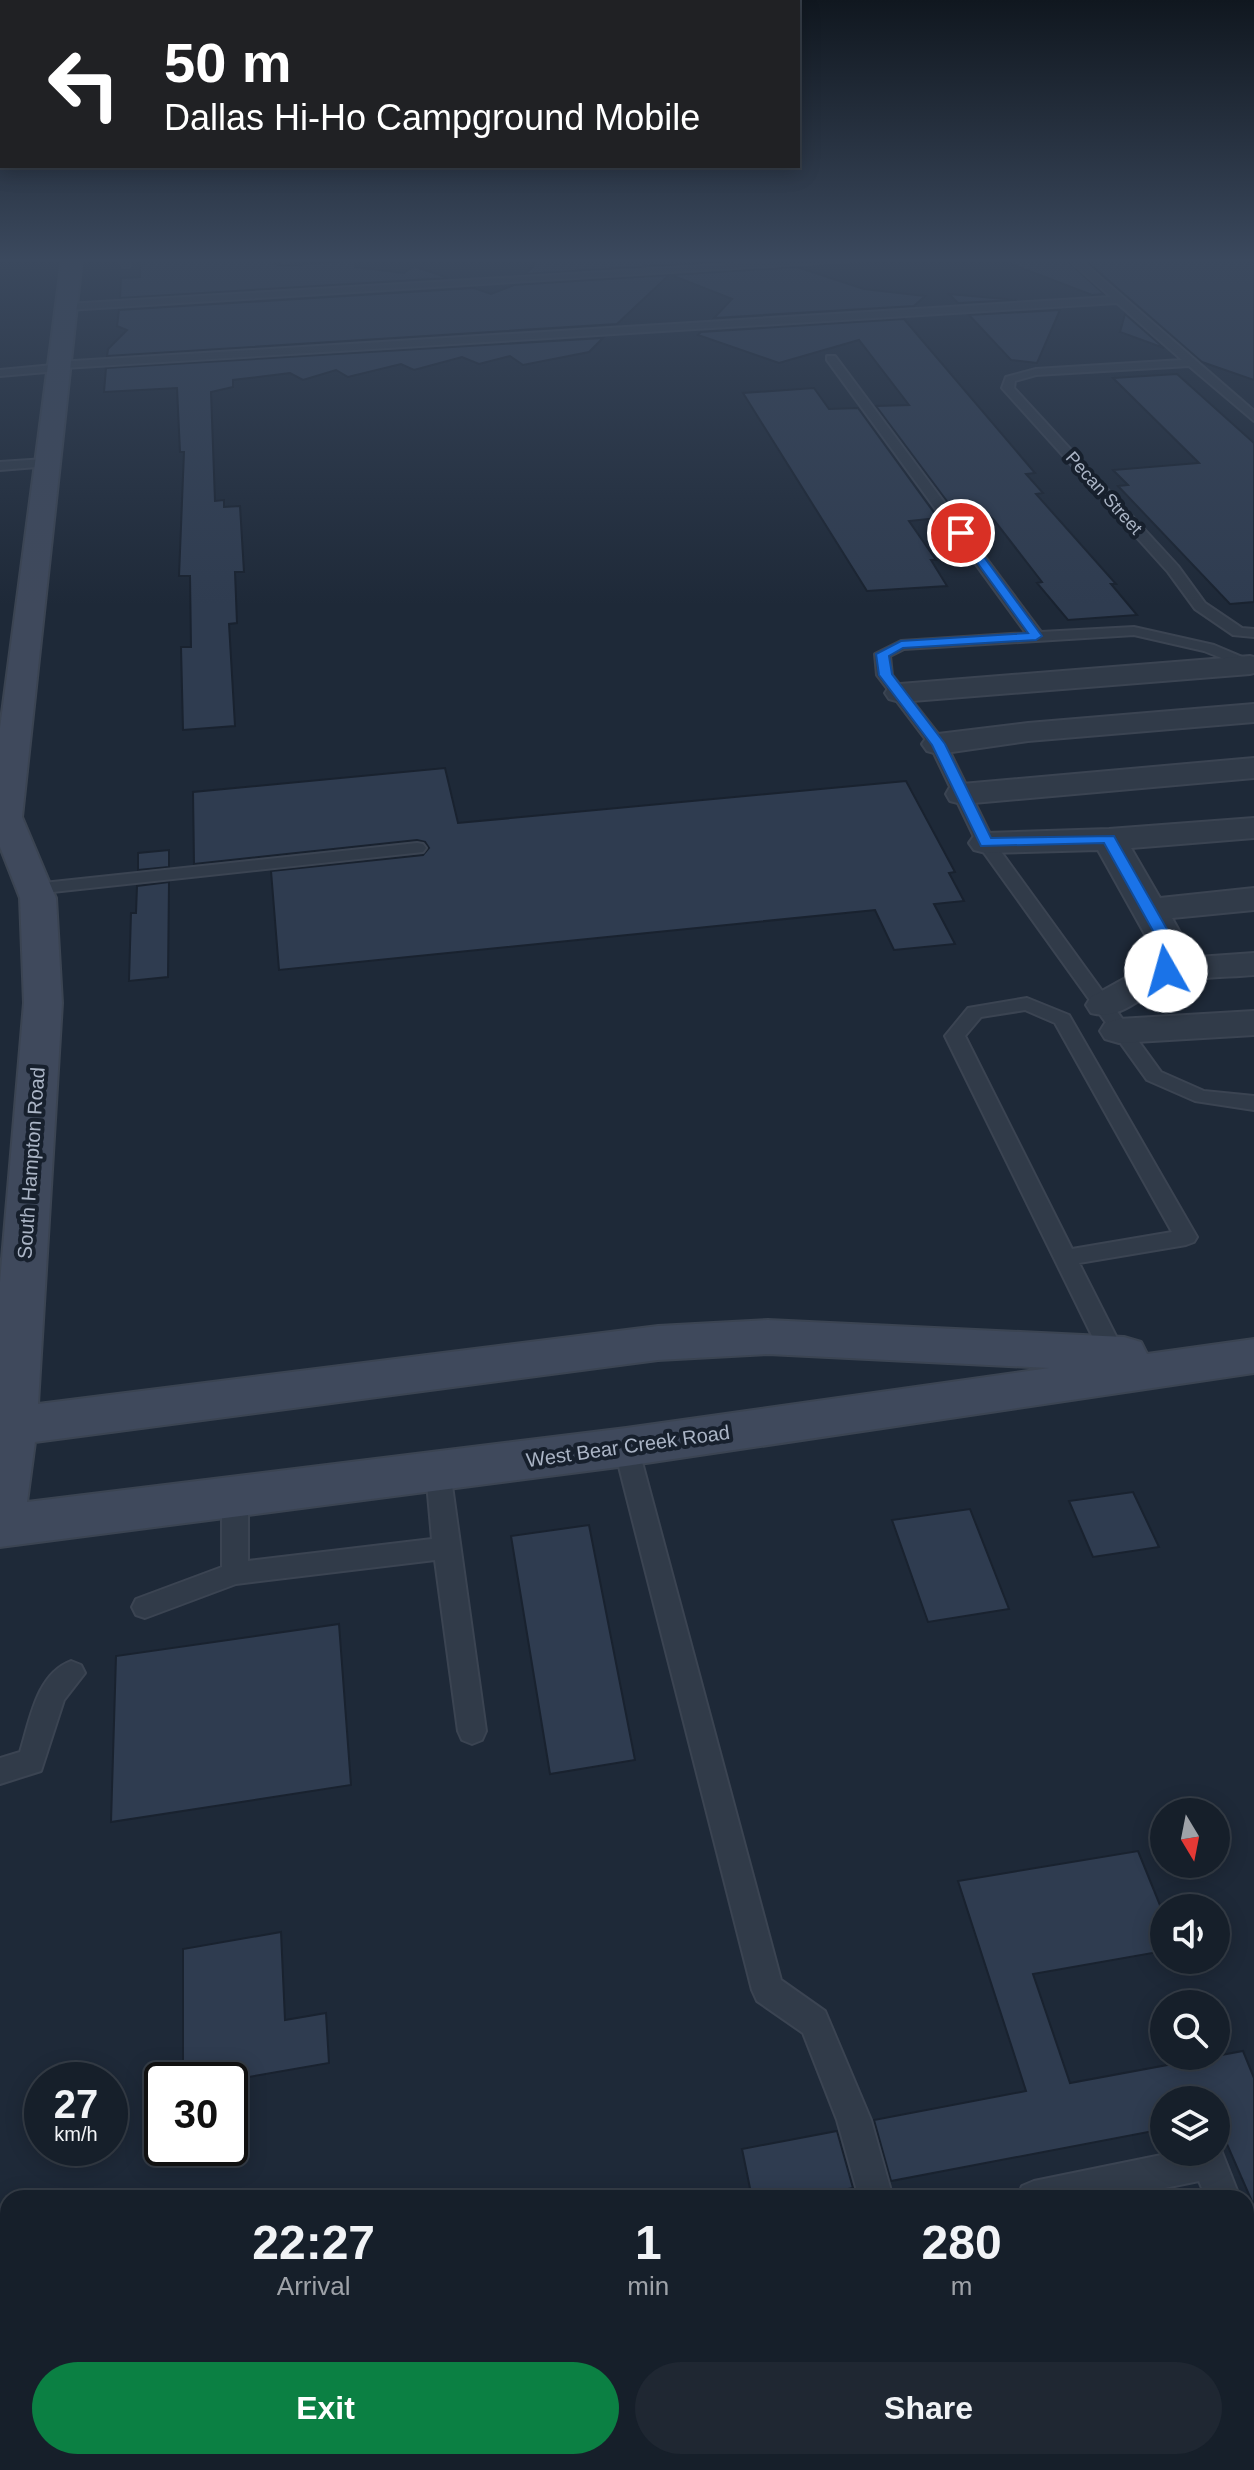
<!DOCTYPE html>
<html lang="en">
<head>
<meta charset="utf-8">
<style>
	body { margin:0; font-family:Helvetica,sans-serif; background:#1f2732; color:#f1f3f6; height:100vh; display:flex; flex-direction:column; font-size:30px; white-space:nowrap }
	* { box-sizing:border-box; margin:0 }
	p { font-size:26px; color:#9ea2a8 }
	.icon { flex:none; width:44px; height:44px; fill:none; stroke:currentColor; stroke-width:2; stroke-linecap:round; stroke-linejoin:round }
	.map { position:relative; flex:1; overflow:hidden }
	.side { position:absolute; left:0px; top:2190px; width:1254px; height:280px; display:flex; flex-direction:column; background:#161f2a; border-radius:24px 24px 0 0; box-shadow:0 4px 20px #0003,0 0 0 2px #353d47 }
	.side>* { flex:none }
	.hud { position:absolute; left:0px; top:0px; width:800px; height:168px; box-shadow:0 4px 20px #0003,0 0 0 2px #353d47; background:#202124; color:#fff; overflow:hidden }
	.needle { width:52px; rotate:170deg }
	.buttons { position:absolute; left:1150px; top:1798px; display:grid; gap:16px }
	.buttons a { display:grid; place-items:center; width:80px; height:80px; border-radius:50%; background:#161f2a; box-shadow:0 4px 20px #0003,0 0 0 2px #353d47; font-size:40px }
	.speed { position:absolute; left:24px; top:2062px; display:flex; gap:16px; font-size:40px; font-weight:700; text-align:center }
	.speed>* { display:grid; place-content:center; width:104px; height:104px; border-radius:50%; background:#161f2a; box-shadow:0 4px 20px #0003,0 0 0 2px #353d47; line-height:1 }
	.speed small { font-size:20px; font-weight:400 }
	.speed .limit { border:4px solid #111; border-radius:12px; background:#fff; color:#111 }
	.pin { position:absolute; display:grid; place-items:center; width:68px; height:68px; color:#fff; margin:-34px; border:4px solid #fff; border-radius:50%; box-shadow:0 2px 8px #0007 }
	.me { position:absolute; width:88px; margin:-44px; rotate:353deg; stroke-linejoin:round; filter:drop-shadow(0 0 6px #0008) }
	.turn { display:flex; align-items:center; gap:28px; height:168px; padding:0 32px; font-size:36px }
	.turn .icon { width:104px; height:104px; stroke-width:2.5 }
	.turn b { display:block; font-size:56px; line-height:68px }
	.eta { display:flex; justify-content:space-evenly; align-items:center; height:136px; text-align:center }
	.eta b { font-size:48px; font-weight:600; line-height:56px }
	.primary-button { display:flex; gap:16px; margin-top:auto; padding:16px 32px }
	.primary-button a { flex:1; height:92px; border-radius:48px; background:#0b8043; color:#fff; font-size:32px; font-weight:600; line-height:92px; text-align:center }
	.primary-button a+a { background:#1f2732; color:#f1f3f6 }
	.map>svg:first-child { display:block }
	.building { fill:#2f3c50; stroke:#19222f; stroke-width:2 }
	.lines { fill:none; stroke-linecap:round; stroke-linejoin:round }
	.lane-casing { stroke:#3b4452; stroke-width:4 }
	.street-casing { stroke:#3b4452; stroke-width:4 }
	.secondary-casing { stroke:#3b4452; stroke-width:4 }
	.lane { fill:#313b49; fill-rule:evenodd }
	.street { fill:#313b49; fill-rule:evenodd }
	.secondary { fill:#3f495c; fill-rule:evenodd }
	.route { fill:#1a73e8; stroke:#114b97; stroke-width:2 }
	.labels { text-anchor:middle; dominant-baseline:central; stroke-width:8; stroke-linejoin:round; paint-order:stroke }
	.far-street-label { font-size:18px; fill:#abb5c6; stroke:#17202d }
	.street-label { font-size:20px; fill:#abb5c6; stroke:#17202d }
</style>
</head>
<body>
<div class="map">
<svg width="1254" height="2470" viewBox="0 0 1254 2470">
	<rect width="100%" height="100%" fill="#1e2938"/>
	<path class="building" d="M 140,259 L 274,259 L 274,264 L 285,266 L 355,260 L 355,267 L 404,273 L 414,266 L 448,278 L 120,298 L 121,278 L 140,277 Z
		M 540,259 L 764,259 L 525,274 Z
		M 1006,259 L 1065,259 L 1104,294 L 1092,295 L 1006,262 Z
		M 1084,259 L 1254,259 L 1254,380 L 1202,362 Z
		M 797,267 L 864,289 L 925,296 L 914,306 L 714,318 L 732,299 L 671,275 Z
		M 669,275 L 617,324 L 107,356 L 108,349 L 127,330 L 117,326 L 119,310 L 474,288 L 491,294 L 514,285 Z
		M 949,294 L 1016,300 L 958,303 Z
		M 1060,310 L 1037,363 L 1011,360 L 969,315 Z
		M 1125,314 L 1164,348 L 1120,332 Z
		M 904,319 L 1035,473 L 1026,474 L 1043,493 L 1036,494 L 1116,584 L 1111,584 L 1137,615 L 1068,620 L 1037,583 L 1042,582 L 994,520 L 985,512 L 958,516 L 876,406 L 909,405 L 859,340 L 779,363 L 698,335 L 701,332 Z
		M 603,338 L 589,352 L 523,365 L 510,356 L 479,364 L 462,357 L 414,370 L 401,364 L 348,377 L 336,370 L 303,380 L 290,373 L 233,380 L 233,387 L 211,392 L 215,501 L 224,500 L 224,507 L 240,506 L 244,572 L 235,572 L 237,623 L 229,624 L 235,726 L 183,730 L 181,647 L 191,647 L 190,576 L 179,576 L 184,452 L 180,452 L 177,388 L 104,392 L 106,368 Z
		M 1177,374 L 1254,443 L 1254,602 L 1230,604 L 1118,486 L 1128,485 L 1113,470 L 1199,463 L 1113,378 Z
		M 814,388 L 829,409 L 858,408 L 938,518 L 909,521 L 936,560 L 931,560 L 947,586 L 867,591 L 743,393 Z
		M 445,768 L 458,823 L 906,781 L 955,872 L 949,873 L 964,901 L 934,904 L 955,944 L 894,950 L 875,910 L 279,970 L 271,871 L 423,855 L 429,848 L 425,842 L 417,840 L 194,864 L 193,792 Z
		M 169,850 L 169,867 L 138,870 L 138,853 Z
		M 169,882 L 168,977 L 129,981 L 131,913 L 136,913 L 137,886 Z
		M 1133,1492 L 1159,1547 L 1093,1557 L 1069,1501 Z
		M 970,1509 L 1009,1609 L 928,1622 L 892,1520 Z
		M 589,1525 L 635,1760 L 550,1774 L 511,1536 Z
		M 339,1624 L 351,1785 L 111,1822 L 116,1656 Z
		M 1138,1851 L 1164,1915 L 1164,1951 L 1033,1974 L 1070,2083 L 1243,2051 L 1254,2078 L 1254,2206 L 1216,2119 L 1216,2100 L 1164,2100 L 1164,2129 L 891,2181 L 874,2120 L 1026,2091 L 958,1881 Z
		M 281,1932 L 285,2020 L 326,2013 L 329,2063 L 231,2080 L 183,2080 L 183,1949 Z
		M 837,2131 L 853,2188 L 838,2191 L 840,2198 L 752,2198 L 742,2149 Z"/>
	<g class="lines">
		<g class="lane-casing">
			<path id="lane" d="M 121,259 L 131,259 L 129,267 L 123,267 Z
				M 280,259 L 290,259 L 290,260 L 285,263 Z
				M 820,259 L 881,259 L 67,310 L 62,307 L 67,304 Z
				M 1068,259 L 1079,259 L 1254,411 L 1254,421 L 1189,366 L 1036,375 L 1015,381 L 1014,388 L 1178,566 L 1205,603 L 1242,628 L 1254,629 L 1254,637 L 1233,635 L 1195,609 L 1168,572 L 1002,388 L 1006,377 L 1036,369 L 1182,360 L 1117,303 L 64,368 L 58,371 L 0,376 L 0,370 L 53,365 L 58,362 L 1111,297 Z
				M 827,356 L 835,356 L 1041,632 L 1134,627 L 1214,645 L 1254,662 L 1254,671 L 1204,651 L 1134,635 L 904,649 L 890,656 L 892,675 L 946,744 L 994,842 L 1161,1072 L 1204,1091 L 1254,1096 L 1254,1110 L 1195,1101 L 1147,1080 L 977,843 L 930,745 L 877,675 L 875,654 L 901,641 L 1026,633 L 827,360 Z
				M 45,459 L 51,463 L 49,466 L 0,470 L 0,462 Z
				M 417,843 L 423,844 L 426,848 L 423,852 L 34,894 L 25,889 L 34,884 Z
				M 1027,998 L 1069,1015 L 1197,1237 L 1194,1242 L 1186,1245 L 1079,1263 L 1125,1354 L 1121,1360 L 1113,1363 L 1105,1360 L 1101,1354 L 945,1036 L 968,1008 ZM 1025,1010 L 1055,1023 L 1172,1232 L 1072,1249 L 965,1036 L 981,1017 Z
				M 626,1437 L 635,1440 L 638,1447 L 781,1980 L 825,2011 L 871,2120 L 893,2198 L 859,2198 L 837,2120 L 803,2033 L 757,2001 L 752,1990 L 614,1447 L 617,1440 Z
				M 438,1461 L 447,1464 L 450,1471 L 486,1731 L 482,1740 L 472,1744 L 462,1740 L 458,1731 L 435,1560 L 236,1584 L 145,1618 L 136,1615 L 132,1607 L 136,1599 L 222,1567 L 222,1497 L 226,1490 L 235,1487 L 244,1490 L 248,1497 L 248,1561 L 432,1539 L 426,1471 L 429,1464 Z
				M 71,1661 L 81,1665 L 85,1673 L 64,1700 L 41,1771 L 0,1784 L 0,1758 L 20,1752 C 30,1721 36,1674 71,1661 Z
				M 1216,2148 L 1221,2150 L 1240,2198 L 1206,2198 L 1199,2181 L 1116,2198 L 1017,2198 L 1022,2186 L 1034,2181 L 1176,2152 L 1216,2152 Z
				M 1246,2241 L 1254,2244 L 1254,2297 L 1246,2293 Z
				M 934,2462 L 972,2462 L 974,2470 L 936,2470 Z"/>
		</g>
		<g class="street-casing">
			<path id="street" d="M 1250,656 L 1254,657 L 1254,673 L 1250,674 L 900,702 L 889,699 L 885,693 L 889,687 L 900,684 Z
				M 1254,704 L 1254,722 L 1028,741 L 938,754 L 927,751 L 922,744 L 927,737 L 938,734 L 1028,723 Z
				M 1254,758 L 1254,778 L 962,804 L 950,801 L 946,794 L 950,787 L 962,784 Z
				M 1254,818 L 1254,838 L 1131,848 L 1160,898 L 1254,888 L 1254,910 L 1172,918 L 1183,938 L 1184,958 L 1254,953 L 1254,975 C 1229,977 1202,977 1178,981 C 1146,987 1127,1022 1091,1013 L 1086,1005 L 1091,997 L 1147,966 L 1147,938 L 1098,850 L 986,853 L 974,850 L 969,843 L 974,836 L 986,833 L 1109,829 Z
				M 1254,1011 L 1254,1035 L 1119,1043 L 1105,1039 L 1100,1031 L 1105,1023 L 1119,1019 Z"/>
		</g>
		<g class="secondary-casing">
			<path id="secondary" d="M 62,259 L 82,259 L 22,817 L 56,898 L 62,1003 L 38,1404 L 658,1326 L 768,1320 L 1124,1337 L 1141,1342 L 1147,1354 L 1254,1339 L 1254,1373 L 626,1466 L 0,1547 L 0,1282 L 24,1003 L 20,898 L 0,847 L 0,728 ZM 768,1354 L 1049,1368 L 626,1428 L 27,1502 L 35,1442 L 658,1360 Z"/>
		</g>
		<use href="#lane" class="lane"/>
		<use href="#street" class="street"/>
		<use href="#secondary" class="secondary"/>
	</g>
	<linearGradient id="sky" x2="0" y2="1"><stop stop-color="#10171f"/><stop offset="0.43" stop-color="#3b495e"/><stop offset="1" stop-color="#3b495e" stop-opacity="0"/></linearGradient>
	<rect width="1254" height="605" fill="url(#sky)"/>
	<path class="route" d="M 958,531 L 965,531 L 1042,636 L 1036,640 L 903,648 L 889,656 L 892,674 L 945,744 L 991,838 L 1114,836 L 1172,938 L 1171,974 L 1166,975 L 1158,971 L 1157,938 L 1104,843 L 981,846 L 932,745 L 879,675 L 876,654 L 901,641 L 1028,633 L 958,536 Z"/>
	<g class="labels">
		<g class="far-street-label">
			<text transform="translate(1104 493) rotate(48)">Pecan Street</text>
		</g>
		<g class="street-label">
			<text transform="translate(31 1163) rotate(-86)">South Hampton Road</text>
			<text transform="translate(628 1446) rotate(-8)">West Bear Creek Road</text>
		</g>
	</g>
</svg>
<div class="buttons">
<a><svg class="needle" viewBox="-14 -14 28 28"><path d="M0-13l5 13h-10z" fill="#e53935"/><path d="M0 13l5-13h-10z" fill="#9ea2a8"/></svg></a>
<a><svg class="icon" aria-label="sound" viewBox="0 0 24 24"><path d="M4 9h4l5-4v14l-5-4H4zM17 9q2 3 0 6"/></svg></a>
<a><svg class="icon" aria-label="search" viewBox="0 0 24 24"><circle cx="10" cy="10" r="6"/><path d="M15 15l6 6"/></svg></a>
<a><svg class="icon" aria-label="layers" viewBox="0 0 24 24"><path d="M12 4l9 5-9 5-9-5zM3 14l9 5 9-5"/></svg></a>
</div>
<div class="speed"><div>27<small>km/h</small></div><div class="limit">30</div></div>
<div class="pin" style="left:961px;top:533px;background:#d93025"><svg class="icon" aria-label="arrive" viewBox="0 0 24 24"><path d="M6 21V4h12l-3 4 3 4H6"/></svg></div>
<svg class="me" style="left:1166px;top:971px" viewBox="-20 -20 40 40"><circle r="19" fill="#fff"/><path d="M0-13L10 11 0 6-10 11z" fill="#1a73e8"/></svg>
<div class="hud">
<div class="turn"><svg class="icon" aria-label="left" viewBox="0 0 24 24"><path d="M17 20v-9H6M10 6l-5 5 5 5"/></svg><div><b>50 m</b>Dallas Hi-Ho Campground Mobile</div></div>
</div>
<section class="side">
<div class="eta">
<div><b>22:27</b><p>Arrival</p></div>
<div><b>1</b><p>min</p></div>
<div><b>280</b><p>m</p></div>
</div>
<div class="primary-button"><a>Exit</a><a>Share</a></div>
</section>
</div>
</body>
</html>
